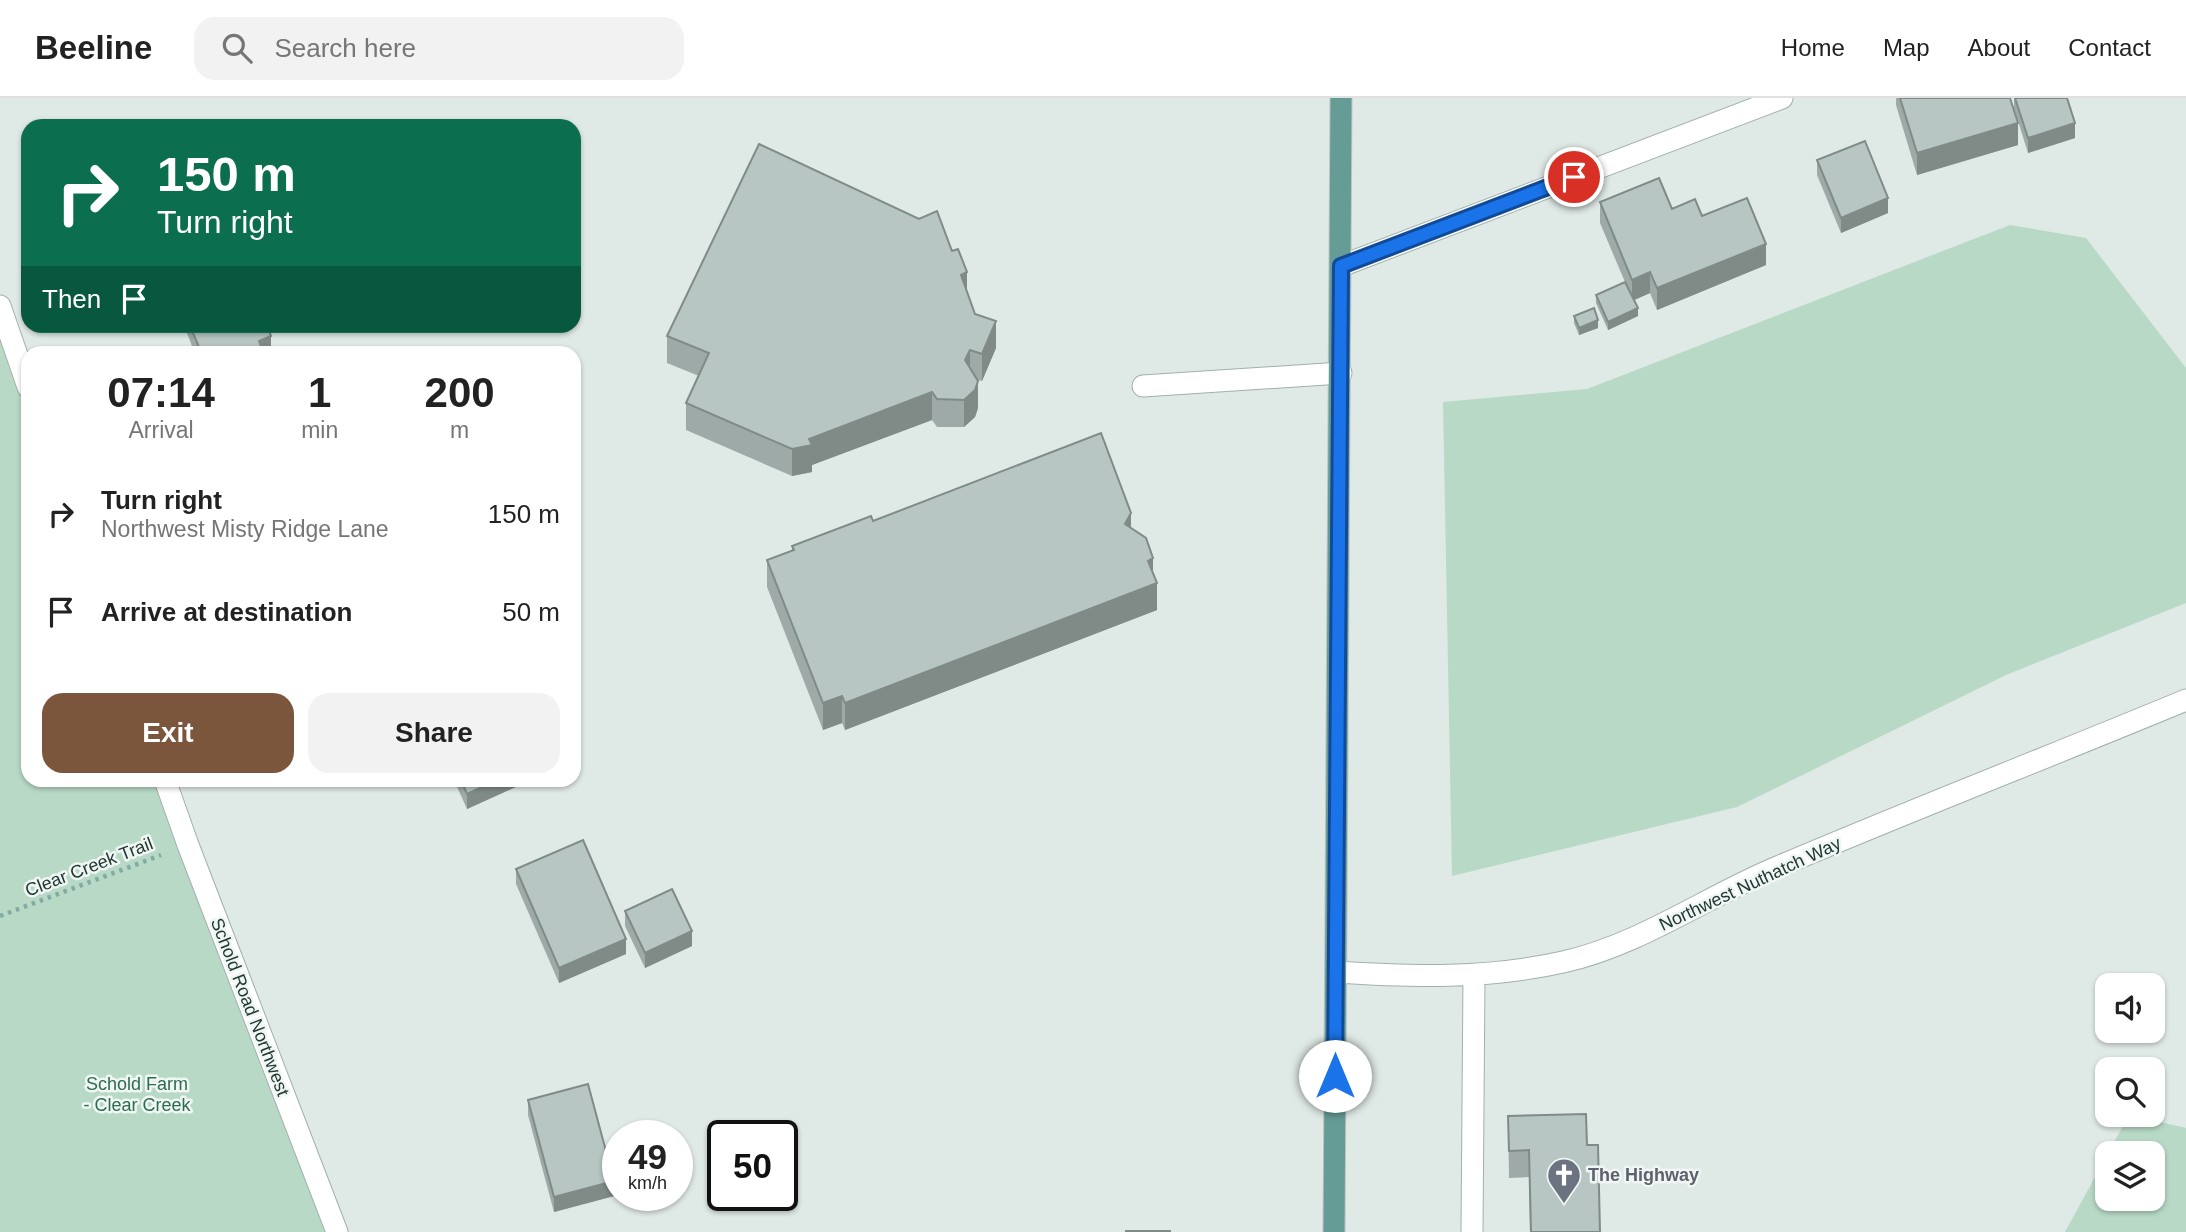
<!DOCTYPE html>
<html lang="en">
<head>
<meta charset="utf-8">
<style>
	body { margin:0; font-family:Helvetica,sans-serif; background:#f2f2f2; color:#222; height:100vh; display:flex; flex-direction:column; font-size:26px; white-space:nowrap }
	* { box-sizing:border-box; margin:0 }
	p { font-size:23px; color:#767676 }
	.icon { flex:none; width:38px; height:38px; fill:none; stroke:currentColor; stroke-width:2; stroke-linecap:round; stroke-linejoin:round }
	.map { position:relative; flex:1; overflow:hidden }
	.details { position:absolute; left:21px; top:248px; width:560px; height:441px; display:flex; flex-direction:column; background:#fff; border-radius:21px; box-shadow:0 2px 5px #0004 }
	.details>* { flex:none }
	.guide { position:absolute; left:21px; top:21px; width:560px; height:214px; border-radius:21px; box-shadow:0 2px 5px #0004; background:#0b6e4f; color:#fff; overflow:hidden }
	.tools { position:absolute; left:2095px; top:875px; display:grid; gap:14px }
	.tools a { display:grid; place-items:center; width:70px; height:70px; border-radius:14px; background:#fff; box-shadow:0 2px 5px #0004; font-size:35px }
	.speed { position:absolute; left:602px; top:1022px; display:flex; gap:14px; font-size:35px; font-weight:700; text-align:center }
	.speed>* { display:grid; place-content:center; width:91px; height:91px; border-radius:50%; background:#fff; box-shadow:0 2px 5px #0004; line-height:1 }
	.speed small { font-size:18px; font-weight:400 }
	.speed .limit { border:4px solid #111; border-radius:10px; background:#fff; color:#111 }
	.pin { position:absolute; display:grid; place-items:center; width:60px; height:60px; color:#fff; margin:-30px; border:4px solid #fff; border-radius:50%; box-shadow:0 2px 7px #0007 }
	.me { position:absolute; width:77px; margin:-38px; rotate:0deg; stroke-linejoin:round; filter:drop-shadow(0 0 5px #0008) }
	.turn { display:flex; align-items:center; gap:24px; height:147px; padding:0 21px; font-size:32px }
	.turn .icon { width:91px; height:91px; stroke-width:2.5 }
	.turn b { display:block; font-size:49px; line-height:60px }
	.then { display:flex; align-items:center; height:66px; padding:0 21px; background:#0003; gap:14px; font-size:26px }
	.eta { display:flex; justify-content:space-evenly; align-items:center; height:119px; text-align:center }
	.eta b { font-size:42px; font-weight:800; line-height:49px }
	.button { display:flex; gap:14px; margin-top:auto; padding:14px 21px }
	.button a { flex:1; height:80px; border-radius:21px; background:#7c553d; color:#fff; font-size:28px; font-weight:800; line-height:80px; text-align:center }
	.button a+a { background:#f2f2f2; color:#222 }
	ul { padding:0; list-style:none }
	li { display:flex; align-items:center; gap:21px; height:98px; padding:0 21px }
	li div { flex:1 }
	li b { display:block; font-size:26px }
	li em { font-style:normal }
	header { display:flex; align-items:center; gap:42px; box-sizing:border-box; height:98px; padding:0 35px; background:#fff; border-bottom:2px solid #e0e0e0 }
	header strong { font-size:33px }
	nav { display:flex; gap:38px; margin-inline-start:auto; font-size:24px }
	.search { width:490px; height:63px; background:#f2f2f2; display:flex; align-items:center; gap:18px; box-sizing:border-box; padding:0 24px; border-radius:21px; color:#767676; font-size:26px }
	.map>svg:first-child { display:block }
	.green { fill:#b8d9c6 }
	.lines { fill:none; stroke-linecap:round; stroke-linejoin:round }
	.minor-casing { stroke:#a2b0ad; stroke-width:23 }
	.major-casing { stroke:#bcc3c2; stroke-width:23 }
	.path { stroke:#81aba4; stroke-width:4.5; stroke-dasharray:3.5 5; stroke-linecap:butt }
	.minor { stroke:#fff; stroke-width:21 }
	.major { stroke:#669c96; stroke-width:21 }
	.wall { fill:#9daaa7 }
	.shaded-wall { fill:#808b88 }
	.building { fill:#b7c6c2; stroke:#808b88; stroke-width:2 }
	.route-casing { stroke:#114b97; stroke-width:18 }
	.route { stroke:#1a73e8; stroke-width:12 }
	.labels { text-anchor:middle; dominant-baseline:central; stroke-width:5; stroke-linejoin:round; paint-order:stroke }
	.street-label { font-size:18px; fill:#213835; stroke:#eff6f3 }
	.park-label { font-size:18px; fill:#2e6c4f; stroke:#eff6f3 }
	.worship-label { font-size:18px; font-weight:bold; fill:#5b616d; stroke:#eff6f3; text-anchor:start }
</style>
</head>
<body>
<header>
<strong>Beeline</strong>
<div class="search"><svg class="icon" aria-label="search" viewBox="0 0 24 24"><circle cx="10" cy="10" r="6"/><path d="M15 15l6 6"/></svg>Search here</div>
<nav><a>Home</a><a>Map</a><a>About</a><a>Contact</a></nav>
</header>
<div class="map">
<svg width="2186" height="1134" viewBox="0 0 2186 1134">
	<rect width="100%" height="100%" fill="#dfe9e6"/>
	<path class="green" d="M 2010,127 L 2086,140 L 2186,270 L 2186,505 L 2006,577 L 1737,709 L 1452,778 L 1443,304 L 1587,291 Z
		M 0,231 L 28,289 L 28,682 L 165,683 L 337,1134 L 0,1134 Z
		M 2129,1017 L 2186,1030 L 2186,1134 L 2065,1134 L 2107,1057 L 2107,1101 L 2152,1101 L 2152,1055 L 2108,1055 Z"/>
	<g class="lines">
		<g class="minor-casing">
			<path id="minor" d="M 1341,168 L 1782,0
				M 0,208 L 28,289
				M 1143,288 L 1341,275
				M 165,682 L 188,747 L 337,1134
				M 1336,874 C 1413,879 1487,881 1563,864 C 1640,847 1707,798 1780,768 C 1914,711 2051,658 2186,602
				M 1472,1134 L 1474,877"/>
		</g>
		<g class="major-casing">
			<path id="major" d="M 1334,1134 L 1341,0"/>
		</g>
		<path class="path" d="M 0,818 L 161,757"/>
		<use href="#minor" class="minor"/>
		<use href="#major" class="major"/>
	</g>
	<path class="wall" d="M 1896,0 L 2010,0 L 2018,47 L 1917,77 L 1896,7 Z
		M 2014,0 L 2067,0 L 2075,40 L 2028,55 L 2014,10 Z
		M 1817,62 L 1888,115 L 1841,135 L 1817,77 Z
		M 1600,104 L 1672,111 L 1702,118 L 1766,167 L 1657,212 L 1650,195 L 1634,202 L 1638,218 L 1608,232 L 1596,205 L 1596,197 L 1625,184 L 1600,125 Z
		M 967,193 L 975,216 L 996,250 L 982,283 L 977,282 L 978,310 L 975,319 L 964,329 L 937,329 L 932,322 L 812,367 L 812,374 L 792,378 L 686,332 L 686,305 L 699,278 L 667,265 L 667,238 Z
		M 1574,218 L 1598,230 L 1579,237 L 1574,225 Z
		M 187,228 L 267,228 L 271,253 L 265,256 L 195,256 L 187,235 Z
		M 873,423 L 1131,430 L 1153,476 L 1157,512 L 845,632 L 842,625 L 823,632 L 767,489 L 767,462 L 792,453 L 792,448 Z
		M 454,682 L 531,682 L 467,711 Z
		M 516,771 L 626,856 L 559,885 L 516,786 Z
		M 625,813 L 692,848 L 645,870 L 625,828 Z
		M 528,1002 L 614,1098 L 554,1114 L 528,1017 Z
		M 1508,1018 L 1587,1047 L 1600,1134 L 1530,1134 L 1529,1079 L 1509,1080 Z"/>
	<path class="shaded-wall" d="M 2018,25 L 2018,47 L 1917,77 L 1917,55 Z
		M 2075,25 L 2075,40 L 2028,55 L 2028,40 Z
		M 1888,100 L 1888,115 L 1841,135 L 1841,120 Z
		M 1766,146 L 1766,167 L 1657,212 L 1657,190 Z
		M 967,174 L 967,202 L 961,177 Z
		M 1650,174 L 1650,195 L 1632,203 L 1632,182 Z
		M 1638,210 L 1638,218 L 1608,232 L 1608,224 Z
		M 1598,222 L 1598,230 L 1579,237 L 1579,230 Z
		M 996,223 L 996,250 L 982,283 L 982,256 Z
		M 271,238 L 271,253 L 265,256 L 259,256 L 259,243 Z
		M 970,252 L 970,279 L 965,262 Z
		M 978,283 L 978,310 L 975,319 L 964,329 L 964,302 Z
		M 932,294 L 932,322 L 812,367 L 812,374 L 792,378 L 792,351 L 809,341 Z
		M 1131,415 L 1131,443 L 1125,426 Z
		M 1153,460 L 1153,486 L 1157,485 L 1157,512 L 845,632 L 845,605 Z
		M 842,598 L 842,625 L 823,632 L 823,605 Z
		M 497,682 L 531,682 L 467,711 L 467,696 Z
		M 692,833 L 692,848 L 645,870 L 645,855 Z
		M 626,841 L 626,856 L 559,885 L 559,870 Z
		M 614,1083 L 614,1098 L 554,1114 L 554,1099 Z"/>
	<path class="building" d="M 1900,0 L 2010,0 L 2018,25 L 1917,55 Z
		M 2015,0 L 2067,0 L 2075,25 L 2028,40 Z
		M 1865,43 L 1888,100 L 1841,120 L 1817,62 Z
		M 759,46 L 919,121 L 937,113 L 952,153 L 958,151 L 967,174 L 961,177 L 975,216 L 996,223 L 982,256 L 970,252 L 965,262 L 978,283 L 975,292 L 964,302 L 937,301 L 932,294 L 809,341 L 812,347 L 792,351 L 686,305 L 709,255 L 667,238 Z
		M 1659,80 L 1672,111 L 1695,101 L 1702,118 L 1747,100 L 1766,146 L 1657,190 L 1650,174 L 1632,182 L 1600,104 Z
		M 1625,184 L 1638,210 L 1608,224 L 1596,197 Z
		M 1594,210 L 1598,222 L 1579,230 L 1574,218 Z
		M 190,228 L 267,228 L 271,238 L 259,243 L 264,256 L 202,256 Z
		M 1101,335 L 1131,415 L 1125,426 L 1146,440 L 1153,460 L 1148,463 L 1157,485 L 845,605 L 842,598 L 823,605 L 767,462 L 794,452 L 792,448 L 871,418 L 873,423 Z
		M 461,682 L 497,682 L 467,696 Z
		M 583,742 L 626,841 L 559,870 L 516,771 Z
		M 672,791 L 692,833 L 645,855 L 625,813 Z
		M 588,986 L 614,1083 L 554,1099 L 528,1002 Z
		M 1586,1016 L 1587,1047 L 1598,1047 L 1600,1134 L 1531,1134 L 1529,1052 L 1509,1053 L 1508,1018 Z
		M 1126,1133 L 1170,1133 L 1170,1134 L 1126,1134 Z"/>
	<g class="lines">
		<g class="route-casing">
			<path id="route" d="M 1335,978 L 1341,168 L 1574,79"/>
		</g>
		<use href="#route" class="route"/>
	</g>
	<defs>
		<g id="church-pin" transform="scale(1.75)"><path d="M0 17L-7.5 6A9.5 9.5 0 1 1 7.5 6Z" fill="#6b7280" stroke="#eff6f3"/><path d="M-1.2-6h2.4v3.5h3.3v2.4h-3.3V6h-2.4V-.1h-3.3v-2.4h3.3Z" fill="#fff"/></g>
	</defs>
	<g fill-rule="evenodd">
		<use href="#church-pin" x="1564" y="1077"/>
	</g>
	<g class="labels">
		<g class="street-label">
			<text transform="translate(89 769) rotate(-21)">Clear Creek Trail</text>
			<text transform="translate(1750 786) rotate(-25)">Northwest Nuthatch Way</text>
			<text transform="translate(250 909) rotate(69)">Schold Road Northwest</text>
		</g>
		<g class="park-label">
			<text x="137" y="986">Schold Farm<tspan x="137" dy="21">- Clear Creek</tspan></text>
		</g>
		<g class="worship-label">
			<text x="1588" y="1077">The Highway</text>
		</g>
	</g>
</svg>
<div class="tools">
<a><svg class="icon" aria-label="sound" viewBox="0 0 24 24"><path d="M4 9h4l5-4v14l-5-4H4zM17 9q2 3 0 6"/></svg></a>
<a><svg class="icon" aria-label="search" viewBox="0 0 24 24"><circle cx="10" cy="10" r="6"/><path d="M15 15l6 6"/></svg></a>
<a><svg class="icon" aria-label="layers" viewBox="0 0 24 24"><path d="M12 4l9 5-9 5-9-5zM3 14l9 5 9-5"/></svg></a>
</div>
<div class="speed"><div>49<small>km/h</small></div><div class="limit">50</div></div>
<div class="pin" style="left:1574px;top:79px;background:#d93025"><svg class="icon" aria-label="arrive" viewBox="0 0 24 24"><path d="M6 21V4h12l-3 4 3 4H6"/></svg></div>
<svg class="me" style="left:1335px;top:978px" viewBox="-20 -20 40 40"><circle r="19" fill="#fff"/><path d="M0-13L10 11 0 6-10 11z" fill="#1a73e8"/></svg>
<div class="guide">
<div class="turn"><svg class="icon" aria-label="right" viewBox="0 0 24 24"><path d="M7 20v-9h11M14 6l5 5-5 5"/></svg><div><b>150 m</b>Turn right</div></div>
<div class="then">Then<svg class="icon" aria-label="arrive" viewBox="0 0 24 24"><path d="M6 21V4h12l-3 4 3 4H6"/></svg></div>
</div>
<section class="details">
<div class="eta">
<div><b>07:14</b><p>Arrival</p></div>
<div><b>1</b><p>min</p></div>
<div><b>200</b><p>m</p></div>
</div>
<ul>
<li><svg class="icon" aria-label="right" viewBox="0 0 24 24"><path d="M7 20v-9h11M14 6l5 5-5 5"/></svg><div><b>Turn right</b><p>Northwest Misty Ridge Lane</p></div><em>150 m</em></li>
<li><svg class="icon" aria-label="arrive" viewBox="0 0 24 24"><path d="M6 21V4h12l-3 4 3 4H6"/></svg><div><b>Arrive at destination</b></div><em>50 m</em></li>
</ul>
<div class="button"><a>Exit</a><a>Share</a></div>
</section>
</div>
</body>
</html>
